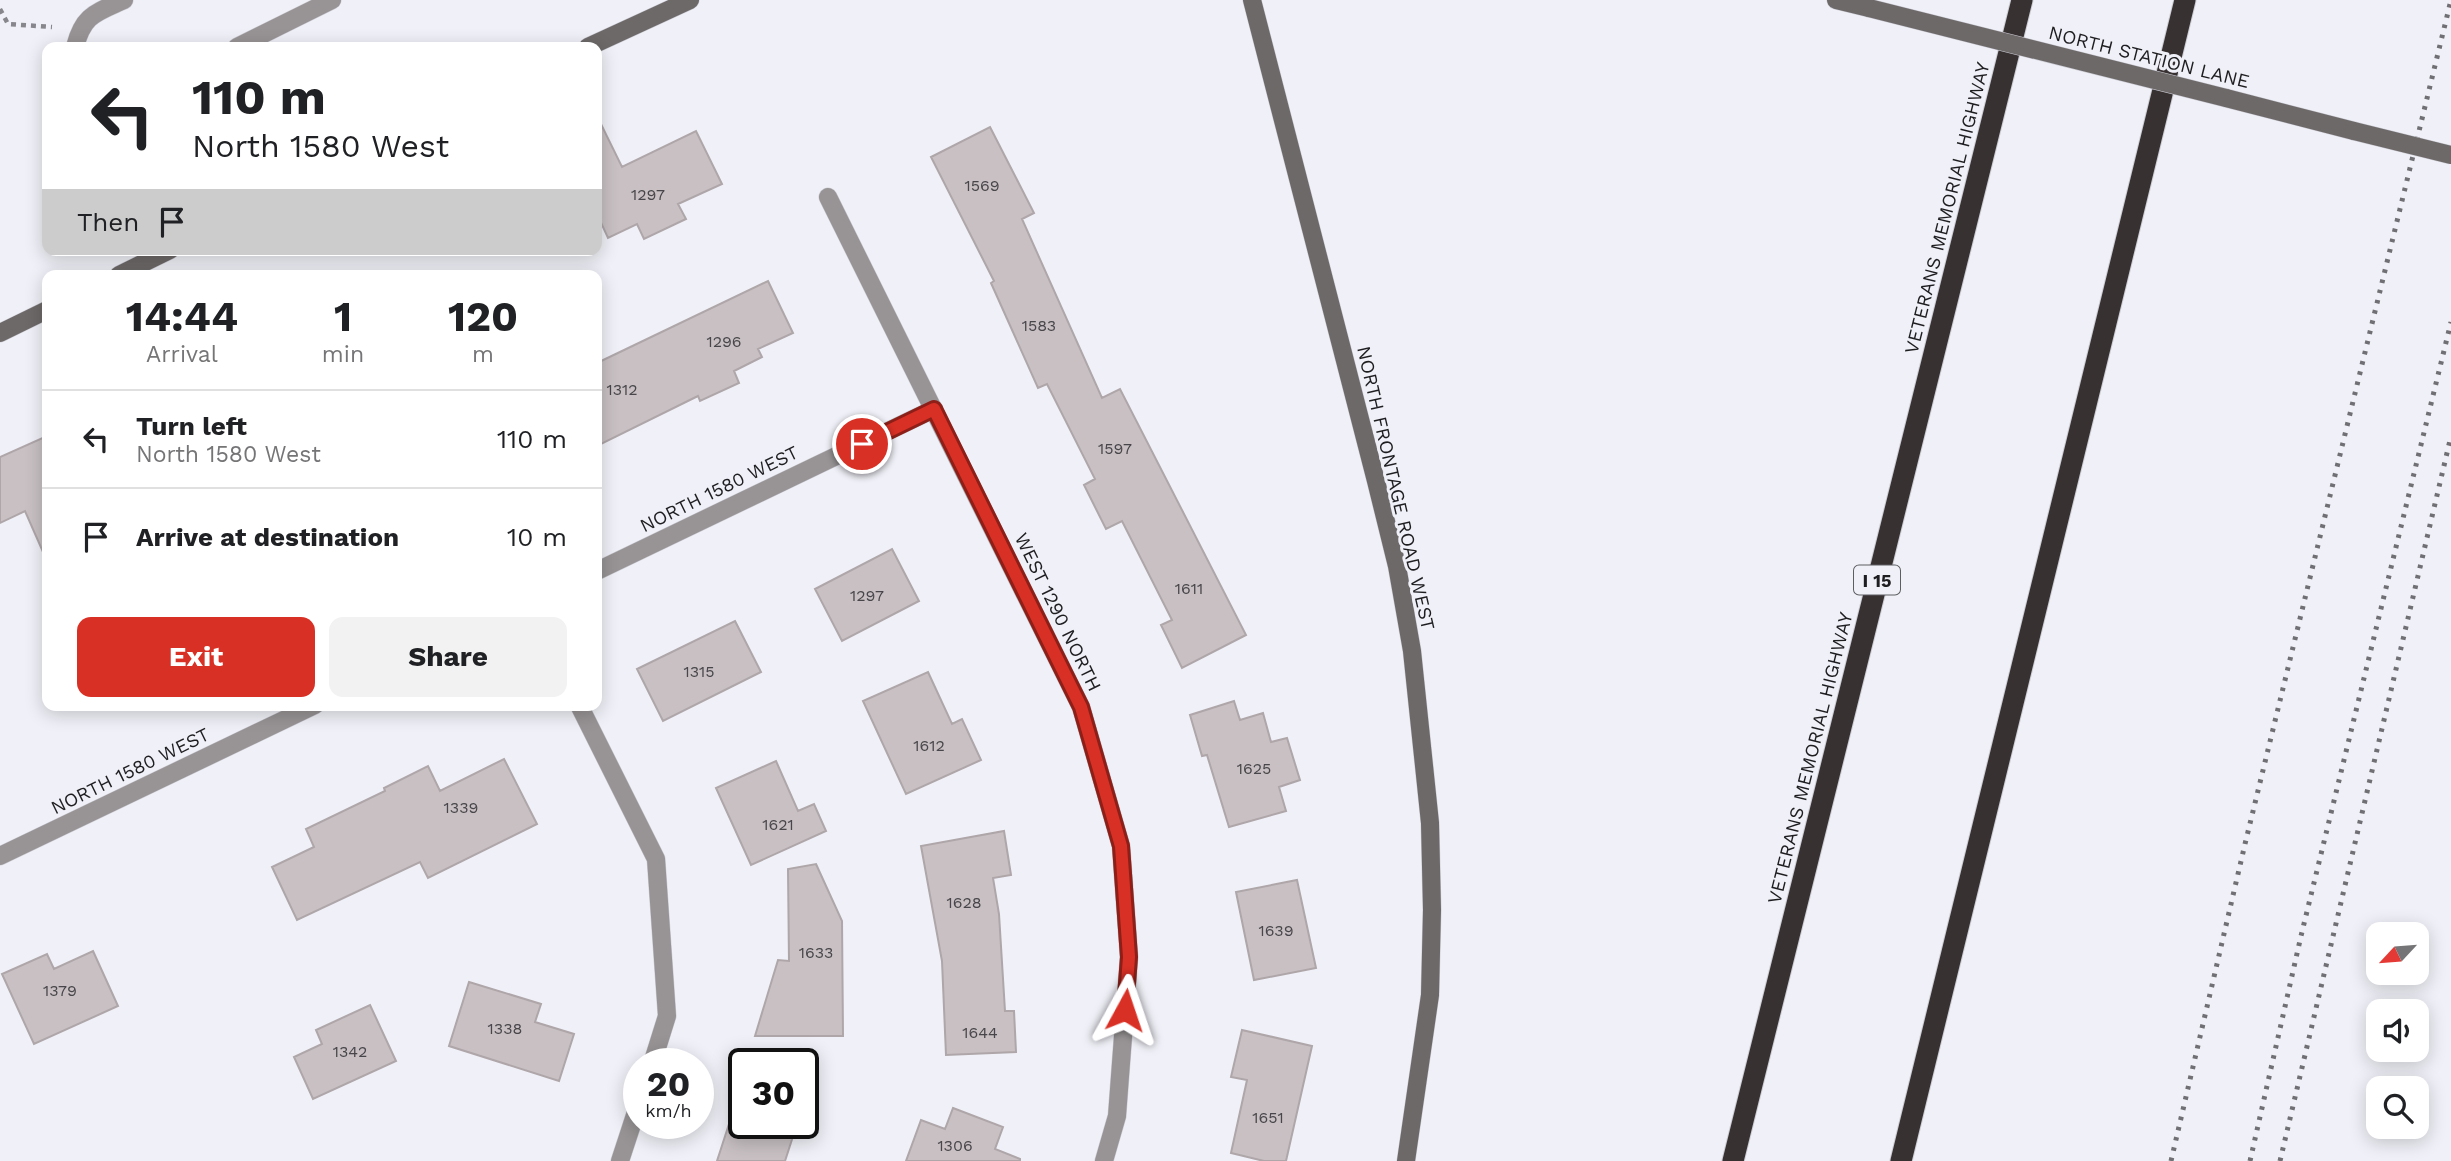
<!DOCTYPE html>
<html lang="en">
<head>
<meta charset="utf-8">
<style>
	body { margin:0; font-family:"Work Sans",sans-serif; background:#f2f2f2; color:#202124; height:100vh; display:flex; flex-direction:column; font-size:26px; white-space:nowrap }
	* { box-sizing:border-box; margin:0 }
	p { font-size:23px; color:#757577 }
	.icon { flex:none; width:38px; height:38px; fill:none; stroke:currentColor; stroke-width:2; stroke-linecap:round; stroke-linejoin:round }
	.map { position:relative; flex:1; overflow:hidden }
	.sheet { position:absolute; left:42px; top:270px; width:560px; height:441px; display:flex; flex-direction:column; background:#fff; border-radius:14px; box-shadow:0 4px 18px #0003 }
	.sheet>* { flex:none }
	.top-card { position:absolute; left:42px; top:42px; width:560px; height:214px; border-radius:14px; box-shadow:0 4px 18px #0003; background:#fff; color:#202124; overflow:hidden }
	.needle { width:46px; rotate:244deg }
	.controls { position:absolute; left:2366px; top:922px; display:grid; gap:14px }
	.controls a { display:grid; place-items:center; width:63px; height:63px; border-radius:14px; background:#fff; box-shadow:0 4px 18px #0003; font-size:35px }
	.speed { position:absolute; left:623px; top:1048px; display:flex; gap:14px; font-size:35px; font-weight:700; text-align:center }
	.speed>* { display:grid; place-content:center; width:91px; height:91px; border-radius:50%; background:#fff; box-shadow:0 4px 18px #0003; line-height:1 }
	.speed small { font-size:18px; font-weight:400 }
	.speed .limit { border:4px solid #111; border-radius:10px; background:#fff; color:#111 }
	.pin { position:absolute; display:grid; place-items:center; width:60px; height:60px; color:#fff; margin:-30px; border:4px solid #fff; border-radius:50%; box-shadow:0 2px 7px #0007 }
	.me { position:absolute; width:77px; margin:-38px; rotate:5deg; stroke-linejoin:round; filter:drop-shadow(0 0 5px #0008) }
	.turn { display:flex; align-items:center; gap:24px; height:147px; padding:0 35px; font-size:32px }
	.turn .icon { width:91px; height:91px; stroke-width:2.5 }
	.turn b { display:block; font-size:49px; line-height:60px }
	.then { display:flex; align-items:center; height:66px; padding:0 35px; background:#0003; gap:14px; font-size:26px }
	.eta { display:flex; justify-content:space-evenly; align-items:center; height:119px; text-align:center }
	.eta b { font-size:42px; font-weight:700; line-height:49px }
	.button { display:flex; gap:14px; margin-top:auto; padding:14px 35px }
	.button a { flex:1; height:80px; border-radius:14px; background:#d93025; color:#fff; font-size:28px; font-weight:700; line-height:80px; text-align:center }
	.button a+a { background:#f2f2f2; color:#202124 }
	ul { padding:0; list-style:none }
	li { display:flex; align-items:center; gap:21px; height:98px; padding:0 35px; border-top:2px solid #e0e0e0 }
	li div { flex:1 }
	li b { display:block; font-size:26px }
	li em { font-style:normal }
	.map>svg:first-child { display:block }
	.building { fill:#c8c0c3; stroke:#aea6a8; stroke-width:2 }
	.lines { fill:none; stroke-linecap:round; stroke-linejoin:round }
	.lane-casing { stroke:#ceced6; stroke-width:19 }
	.street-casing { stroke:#ceced6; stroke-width:19 }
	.secondary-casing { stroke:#ceced6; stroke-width:19 }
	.highway-casing { stroke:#ceced6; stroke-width:23 }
	.path { stroke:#86868c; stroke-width:4.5; stroke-dasharray:5 5; stroke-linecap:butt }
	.lane { stroke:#989495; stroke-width:18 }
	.street { stroke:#989495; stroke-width:18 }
	.secondary { stroke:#6e6969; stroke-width:18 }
	.highway { stroke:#383132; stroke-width:21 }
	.rail { stroke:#6f6f74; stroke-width:5; stroke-dasharray:3.5 7; stroke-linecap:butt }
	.secondary-bridge-casing { stroke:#ceced6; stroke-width:19; stroke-linecap:butt }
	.secondary-bridge { stroke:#6e6969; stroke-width:18 }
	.route-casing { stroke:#8d1f18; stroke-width:18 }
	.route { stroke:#d93025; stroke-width:12 }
	.labels { text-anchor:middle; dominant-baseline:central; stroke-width:6; stroke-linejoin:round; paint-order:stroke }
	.number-label { font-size:16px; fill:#48464a }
	.shield { fill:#f0f0f8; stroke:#5d5d62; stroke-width:2 }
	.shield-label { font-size:18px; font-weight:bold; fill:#1e1e21 }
	.street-label { font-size:19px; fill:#1e1e21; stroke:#f0f0f8 }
</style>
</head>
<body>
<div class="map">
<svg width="2451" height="1161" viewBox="0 0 2451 1161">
	<rect width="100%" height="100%" fill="#f0f0f8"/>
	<path class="building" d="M 597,116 L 622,167 L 696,131 L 722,184 L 678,204 L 686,219 L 644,239 L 637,224 L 608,238 L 597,214 Z
		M 990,127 L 1034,213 L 1022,219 L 1102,398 L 1120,389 L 1246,635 L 1182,668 L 1161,625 L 1172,620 L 1122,521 L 1106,529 L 1084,485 L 1095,479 L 1047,384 L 1038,388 L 991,283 L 994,281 L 931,157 Z
		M 768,281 L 793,333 L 758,349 L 762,357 L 734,371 L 739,383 L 700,401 L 698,396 L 597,446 L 597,363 Z
		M 47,436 L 47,561 L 25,511 L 0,523 L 0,457 Z
		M 892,549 L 919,601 L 842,641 L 815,589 Z
		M 735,621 L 761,672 L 663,721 L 637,669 Z
		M 928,672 L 952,724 L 962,719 L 981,760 L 906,794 L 863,701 Z
		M 1234,701 L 1240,720 L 1263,713 L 1271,742 L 1287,738 L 1300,780 L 1279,787 L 1286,811 L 1229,827 L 1207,755 L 1202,756 L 1190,715 Z
		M 504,759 L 537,824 L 428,878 L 420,862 L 297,920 L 272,867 L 314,847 L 306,829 L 385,791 L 384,788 L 428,766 L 440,791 Z
		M 776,761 L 798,811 L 814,804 L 826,831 L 751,865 L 716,788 Z
		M 1004,831 L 1011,875 L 993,878 L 999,914 L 1005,1011 L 1014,1011 L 1016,1052 L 946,1055 L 942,961 L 921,846 Z
		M 816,864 L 842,921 L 843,1036 L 755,1036 L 778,960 L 789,961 L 788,869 Z
		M 1297,880 L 1316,968 L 1254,980 L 1236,892 Z
		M 93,951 L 118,1006 L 34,1044 L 2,974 L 47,954 L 54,969 Z
		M 469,982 L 541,1004 L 535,1022 L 574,1034 L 559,1081 L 449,1046 Z
		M 370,1005 L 396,1061 L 313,1099 L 294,1057 L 322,1044 L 316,1030 Z
		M 1242,1030 L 1312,1046 L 1286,1161 L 1264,1161 L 1231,1153 L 1247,1080 L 1231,1077 Z
		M 953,1108 L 1003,1127 L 995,1149 L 1020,1159 L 1020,1161 L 906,1161 L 921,1120 L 945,1129 Z
		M 729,1124 L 797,1124 L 785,1161 L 717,1161 Z"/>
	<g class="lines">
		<g class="lane-casing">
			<path id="lane" d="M 75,47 C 83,15 95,13 124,0
				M 237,47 L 332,0"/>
		</g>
		<g class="street-casing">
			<path id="street" d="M 828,197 L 1081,707 L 1121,846 L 1129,957 L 1117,1116 L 1104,1161
				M 597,571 L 934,409
				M 579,705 L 656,859 L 667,1016 L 652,1064
				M 0,856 L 315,705
				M 620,1161 L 639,1103"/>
		</g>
		<g class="secondary-casing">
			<path id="secondary" d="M 1252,0 L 1376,481 L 1397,566 L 1412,651 L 1430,823 L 1432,910 L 1430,995 L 1406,1161
				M 1836,0 L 1869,8
				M 588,47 L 690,0
				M 2226,98 L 2354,131
				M 119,275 L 170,250
				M 0,333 L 47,310"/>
		</g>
		<g class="highway-casing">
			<path id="highway" d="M 1733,1161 L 2022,0
				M 1901,1161 L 2185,0"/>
		</g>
		<path class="path" d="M 0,9 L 8,24 L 52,27"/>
		<use href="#lane" class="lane"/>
		<use href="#street" class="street"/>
		<use href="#secondary" class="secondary"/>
		<use href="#highway" class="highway"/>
		<path class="rail" d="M 2171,1161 L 2245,844 L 2451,0
			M 2250,1161 L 2301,936 L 2451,322
			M 2280,1161 L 2451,436"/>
		<g class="secondary-bridge-casing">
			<path id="secondary-bridge" d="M 1869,8 L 2226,98
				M 2354,131 L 2451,155"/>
		</g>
		<use href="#secondary-bridge" class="secondary-bridge"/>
	</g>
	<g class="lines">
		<g class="route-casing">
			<path id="route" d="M 862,444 L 934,409 L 1081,707 L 1121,846 L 1129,957 L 1125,1010"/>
		</g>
		<use href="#route" class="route"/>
	</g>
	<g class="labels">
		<g class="number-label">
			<text x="982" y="185">1569</text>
			<text x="648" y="194">1297</text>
			<text x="1039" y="325">1583</text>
			<text x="724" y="341">1296</text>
			<text x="622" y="389">1312</text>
			<text x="1115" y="448">1597</text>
			<text x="1189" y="588">1611</text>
			<text x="867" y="595">1297</text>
			<text x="699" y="671">1315</text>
			<text x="929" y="745">1612</text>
			<text x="1254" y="768">1625</text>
			<text x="461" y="807">1339</text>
			<text x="778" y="824">1621</text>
			<text x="964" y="902">1628</text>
			<text x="1276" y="930">1639</text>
			<text x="816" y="952">1633</text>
			<text x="60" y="990">1379</text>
			<text x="505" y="1028">1338</text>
			<text x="980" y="1032">1644</text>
			<text x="350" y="1051">1342</text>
			<text x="1268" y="1117">1651</text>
			<text x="955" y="1145">1306</text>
		</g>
		<rect class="shield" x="1854" y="565.5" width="46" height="29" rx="5"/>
		<g class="shield-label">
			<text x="1877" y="580">I 15</text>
		</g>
		<g class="street-label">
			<text transform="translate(2149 57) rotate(14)">NORTH STATION LANE</text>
			<text transform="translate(1947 208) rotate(-76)">VETERANS MEMORIAL HIGHWAY</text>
			<text transform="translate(1396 488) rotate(77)">NORTH FRONTAGE ROAD WEST</text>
			<text transform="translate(719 489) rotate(-26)">NORTH 1580 WEST</text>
			<text transform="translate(1058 612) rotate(64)">WEST 1290 NORTH</text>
			<text transform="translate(1810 758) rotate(-76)">VETERANS MEMORIAL HIGHWAY</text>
			<text transform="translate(130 771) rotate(-26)">NORTH 1580 WEST</text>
		</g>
	</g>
</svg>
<div class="controls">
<a><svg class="needle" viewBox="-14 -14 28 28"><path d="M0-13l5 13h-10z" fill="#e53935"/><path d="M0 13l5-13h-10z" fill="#757577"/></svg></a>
<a><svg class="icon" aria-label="sound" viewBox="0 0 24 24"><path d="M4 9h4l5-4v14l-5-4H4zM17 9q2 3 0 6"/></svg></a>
<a><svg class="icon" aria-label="search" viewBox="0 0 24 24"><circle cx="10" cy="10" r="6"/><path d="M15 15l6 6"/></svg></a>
</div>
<div class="speed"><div>20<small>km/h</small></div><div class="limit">30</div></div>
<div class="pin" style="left:862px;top:444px;background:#d93025"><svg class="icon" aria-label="arrive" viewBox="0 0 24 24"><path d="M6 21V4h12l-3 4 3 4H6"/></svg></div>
<svg class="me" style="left:1125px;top:1010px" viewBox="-20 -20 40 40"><path d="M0-17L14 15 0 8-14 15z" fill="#d93025" stroke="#fff" stroke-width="4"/></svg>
<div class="top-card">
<div class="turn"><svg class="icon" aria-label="left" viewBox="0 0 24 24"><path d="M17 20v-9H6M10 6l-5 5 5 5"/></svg><div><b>110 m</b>North 1580 West</div></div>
<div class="then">Then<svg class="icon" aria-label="arrive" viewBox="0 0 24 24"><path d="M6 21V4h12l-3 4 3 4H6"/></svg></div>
</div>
<section class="sheet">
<div class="eta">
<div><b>14:44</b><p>Arrival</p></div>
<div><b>1</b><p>min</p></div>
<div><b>120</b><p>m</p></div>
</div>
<ul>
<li><svg class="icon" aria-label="left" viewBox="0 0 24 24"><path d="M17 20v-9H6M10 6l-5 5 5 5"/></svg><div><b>Turn left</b><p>North 1580 West</p></div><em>110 m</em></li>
<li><svg class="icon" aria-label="arrive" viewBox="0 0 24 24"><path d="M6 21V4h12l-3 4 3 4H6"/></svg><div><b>Arrive at destination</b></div><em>10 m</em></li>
</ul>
<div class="button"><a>Exit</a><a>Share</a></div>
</section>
</div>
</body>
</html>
